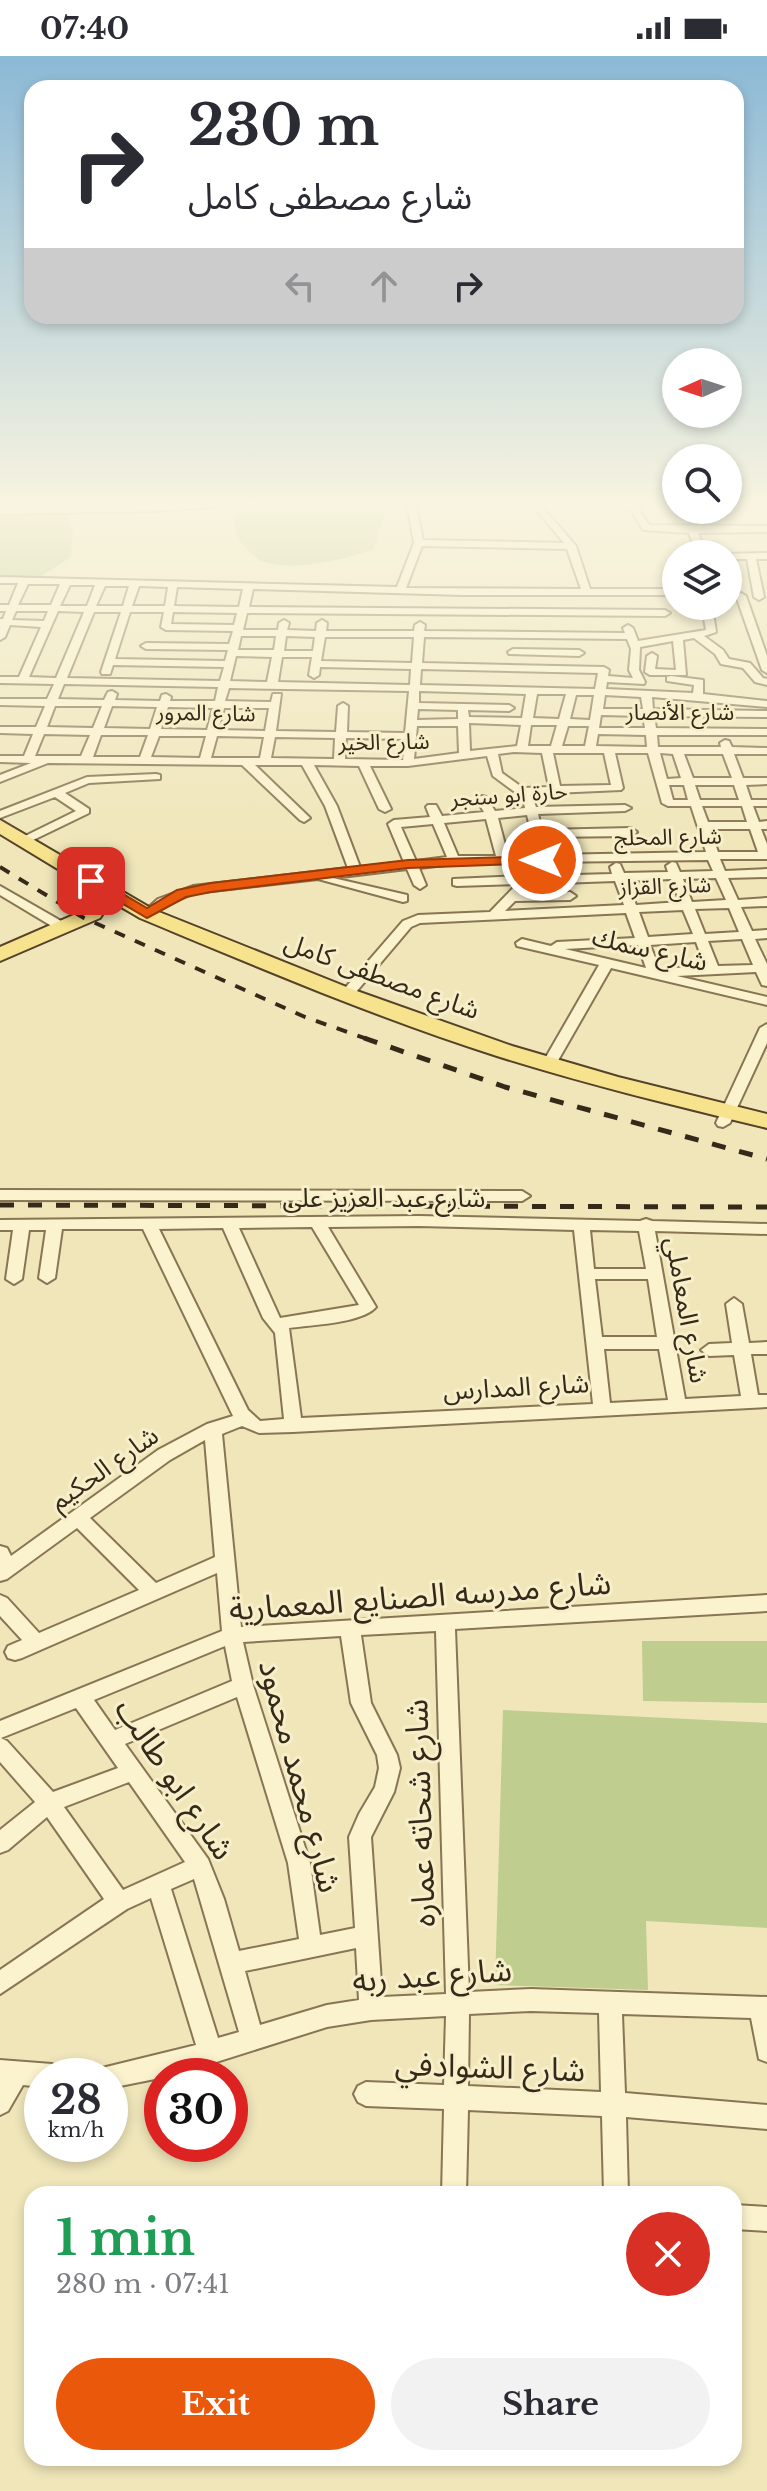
<!DOCTYPE html>
<html lang="en">
<head>
<meta charset="utf-8">
<style>
	body { margin:0; font-family:"Libre Baskerville","Noto Sans Arabic",serif; background:#f2f2f3; color:#2b2b33; height:100vh; display:flex; flex-direction:column; font-size:30px; white-space:nowrap }
	* { box-sizing:border-box; margin:0 }
	p { font-size:26px; color:#7c7c81 }
	.icon { flex:none; width:44px; height:44px; fill:none; stroke:currentColor; stroke-width:2; stroke-linecap:round; stroke-linejoin:round }
	.map { position:relative; flex:1; overflow:hidden }
	.side { position:absolute; left:24px; top:2130px; width:718px; height:280px; display:flex; flex-direction:column; background:#fff; border-radius:24px; box-shadow:0 4px 12px #0003 }
	.side>* { flex:none }
	.banner { position:absolute; left:24px; top:24px; width:720px; height:244px; border-radius:24px; box-shadow:0 4px 12px #0003; background:#fff; color:#2b2b33; overflow:hidden }
	.needle { width:52px; rotate:267deg }
	.fabs { position:absolute; left:662px; top:292px; display:grid; gap:16px }
	.fabs a { display:grid; place-items:center; width:80px; height:80px; border-radius:50%; background:#fff; box-shadow:0 4px 12px #0003; font-size:40px }
	.speed { position:absolute; left:24px; top:2002px; display:flex; gap:16px; font-size:40px; font-weight:700; text-align:center }
	.speed>* { display:grid; place-content:center; width:104px; height:104px; border-radius:50%; background:#fff; box-shadow:0 4px 12px #0003; line-height:1 }
	.speed small { font-size:20px; font-weight:400 }
	.speed .limit { border:12px solid #d22; background:#fff; color:#111 }
	.pin { position:absolute; display:grid; place-items:center; width:68px; height:68px; color:#fff; margin:-34px; border-radius:16px; box-shadow:0 4px 12px #0006 }
	.me { position:absolute; width:88px; margin:-44px; rotate:270deg; stroke-linejoin:round; filter:drop-shadow(0 0 6px #0008) }
	.turn { display:flex; align-items:center; gap:28px; height:168px; padding:0 32px; font-size:36px }
	.turn .icon { width:104px; height:104px; stroke-width:2.5 }
	.turn b { display:block; font-size:56px; line-height:68px }
	.lanes { display:flex; align-items:center; height:76px; padding:0 32px; background:#0003; justify-content:center; gap:40px; direction:ltr }
	.lanes .off { opacity:.35 }
	.round { display:grid; place-items:center; flex:none; width:84px; height:84px; border-radius:42px; background:#f2f2f3 }
	.summary { display:flex; align-items:center; justify-content:space-between; height:136px; padding:0 32px }
	h1 { font-size:48px; font-weight:800; line-height:60px; color:#1e9e55 }
	.action { display:flex; gap:16px; margin-top:auto; padding:16px 32px }
	.action a { flex:1; height:92px; border-radius:48px; background:#ea580c; color:#fff; font-size:32px; font-weight:800; line-height:92px; text-align:center }
	.action a+a { background:#f2f2f3; color:#2b2b33 }
	.status { display:flex; justify-content:space-between; align-items:center; height:56px; padding:0 40px; background:#fff; direction:ltr }
	.status svg { height:22px; fill:currentColor }
	.map>svg:first-child { display:block }
	.green { fill:#bfce8e }
	.lines { fill:none; stroke-linecap:round; stroke-linejoin:round }
	.minor-casing { stroke:#877554; stroke-width:4 }
	.primary-casing { stroke:#544229; stroke-width:4 }
	.minor { fill:#fbf2ce; fill-rule:evenodd }
	.primary { fill:#f7e38e; fill-rule:evenodd }
	.rail-far1 { stroke:#352a1a; stroke-width:4; stroke-dasharray:11 11; stroke-linecap:butt }
	.rail { stroke:#352a1a; stroke-width:5; stroke-dasharray:14 14; stroke-linecap:butt }
	.route { fill:#ea580c; stroke:#983908; stroke-width:2 }
	.labels { text-anchor:middle; dominant-baseline:central; stroke-width:6; stroke-linejoin:round; paint-order:stroke }
	.far-street-label { font-size:22px; fill:#352a1a; stroke:#f7efca }
	.street-label { font-size:26px; fill:#352a1a; stroke:#f7efca }
	.near-street-label { font-size:32px; fill:#352a1a; stroke:#f7efca }
</style>
</head>
<body>
<div class="status"><b>07:40</b><svg viewBox="0 0 49 12"><path d="M0 12V9h3v3zM5 12V6h3v6zM10 12V3h3v9zM15 12V0h3v12zM26 1h20v11H26zM47 4h2v5h-2z"/></svg></div>
<div class="map">
<svg width="767" height="2435" viewBox="0 0 767 2435">
	<rect width="100%" height="100%" fill="#f0e6ba"/>
	<path class="green" d="M 299,446 L 387,446 L 374,493 C 345,503 292,517 262,505 C 255,502 249,495 243,489 C 235,480 233,465 237,454 L 285,450 Z
		M 65,455 L 73,472 L 71,501 L 38,522 L 0,521 L 0,457 Z
		M 642,1585 L 767,1585 L 767,1647 L 643,1645 Z
		M 503,1654 L 767,1667 L 767,1872 L 646,1865 L 648,1934 L 495,1929 Z"/>
	<g class="lines">
		<g class="minor-casing">
			<path id="minor" d="M 209,446 L 243,446 L 239,449 L 158,455 L 0,458 L 0,452 L 158,449 Z
				M 407,446 L 415,446 L 423,484 L 564,487 L 530,446 L 538,446 L 576,490 L 590,533 L 676,533 L 676,539 L 462,539 L 253,533 L 249,551 L 665,554 L 670,557 L 665,560 L 247,557 L 243,574 L 278,574 L 279,567 L 284,564 L 289,567 L 287,574 L 316,575 L 317,567 L 322,564 L 327,567 L 326,575 L 414,575 L 415,569 L 420,566 L 425,569 L 424,575 L 625,577 L 623,572 L 628,569 L 633,572 L 638,585 L 706,574 L 702,550 L 712,550 L 716,576 L 704,580 L 723,594 L 729,603 L 750,607 L 763,622 L 767,623 L 767,629 L 755,626 L 743,612 L 721,608 L 715,598 L 694,582 L 683,584 L 686,619 L 650,619 L 645,616 L 647,600 L 652,597 L 657,600 L 655,613 L 676,614 L 673,585 L 640,591 L 639,614 L 645,626 L 644,628 L 607,626 L 606,633 L 693,637 L 694,629 L 667,625 L 667,621 L 671,620 L 703,624 L 703,638 L 767,645 L 767,651 L 652,641 L 653,653 L 767,655 L 767,661 L 654,660 L 656,672 L 767,673 L 767,679 L 657,679 L 658,691 L 721,691 L 720,687 L 725,684 L 729,685 L 732,691 L 767,692 L 767,698 L 734,698 L 743,722 L 767,722 L 767,728 L 746,729 L 751,744 L 767,744 L 767,750 L 753,750 L 759,766 L 767,765 L 767,773 L 761,773 L 767,788 L 767,803 L 720,803 L 725,815 L 767,813 L 767,821 L 728,822 L 738,844 L 767,842 L 767,850 L 741,851 L 752,875 L 767,874 L 767,882 L 755,883 L 767,908 L 767,930 L 762,929 L 756,916 L 677,920 L 767,941 L 767,949 L 611,912 L 556,1008 L 554,1011 L 544,1011 L 542,1008 L 599,909 L 517,890 L 516,887 L 522,883 L 551,890 L 557,886 L 635,882 L 626,857 L 420,867 L 411,871 L 351,942 L 341,942 L 339,939 L 403,865 L 418,859 L 490,856 L 517,828 L 457,830 L 453,829 L 453,823 L 524,820 L 533,806 L 454,808 L 419,812 L 426,829 L 420,833 L 414,829 L 407,813 L 333,822 L 407,839 L 407,845 L 403,846 L 318,823 L 195,837 L 166,849 L 147,862 L 141,858 L 158,843 L 193,830 L 348,812 L 325,750 L 302,709 L 255,709 L 308,760 L 310,762 L 304,766 L 300,764 L 242,709 L 48,707 L 0,726 L 0,719 L 31,707 L 0,706 L 0,700 L 24,700 L 33,678 L 0,677 L 0,671 L 36,671 L 45,650 L 0,649 L 0,643 L 47,643 L 54,628 L 0,627 L 0,621 L 19,621 L 41,571 L 10,569 L 5,581 L 0,584 L 0,563 L 3,563 L 6,555 L 0,555 L 0,549 L 9,549 L 18,527 L 0,527 L 0,521 L 397,531 L 414,487 ZM 422,490 L 567,493 L 581,533 L 406,532 ZM 28,528 L 60,528 L 51,549 L 18,549 ZM 70,529 L 95,529 L 87,550 L 60,550 ZM 105,530 L 129,530 L 123,550 L 96,550 ZM 139,530 L 168,531 L 165,550 L 132,550 ZM 177,531 L 243,533 L 239,551 L 174,550 ZM 16,555 L 48,555 L 44,565 L 12,564 ZM 58,555 L 84,556 L 56,622 L 29,621 ZM 94,556 L 121,556 L 101,616 L 102,618 L 110,618 L 113,609 L 224,611 L 220,625 L 67,622 ZM 130,556 L 164,556 L 161,571 L 166,574 L 233,575 L 229,588 L 146,587 L 141,590 L 146,593 L 228,594 L 225,605 L 115,603 ZM 173,556 L 237,557 L 234,569 L 171,568 ZM 241,580 L 276,580 L 274,594 L 238,594 ZM 286,580 L 315,581 L 313,595 L 284,595 ZM 325,581 L 414,581 L 412,607 L 321,605 ZM 424,581 L 627,583 L 631,593 L 629,614 L 633,622 L 608,620 L 609,614 L 604,611 L 422,607 ZM 236,600 L 272,601 L 267,626 L 230,625 ZM 282,601 L 312,601 L 309,619 L 314,622 L 319,619 L 320,611 L 411,613 L 410,629 L 278,626 ZM 421,613 L 598,617 L 595,633 L 420,629 ZM 64,628 L 218,631 L 215,645 L 170,645 L 171,641 L 166,638 L 162,639 L 160,645 L 115,644 L 117,638 L 112,635 L 108,636 L 104,644 L 58,643 ZM 229,632 L 409,635 L 405,677 L 347,676 L 348,650 L 343,647 L 338,650 L 336,676 L 276,675 L 281,638 L 273,638 L 271,646 L 225,645 ZM 419,635 L 526,638 L 522,662 L 469,661 L 468,654 L 509,655 L 514,652 L 509,649 L 419,647 ZM 537,638 L 566,638 L 559,663 L 533,662 ZM 576,639 L 594,639 L 590,664 L 570,663 ZM 605,639 L 641,641 L 643,653 L 603,653 ZM 55,650 L 102,650 L 93,672 L 47,671 ZM 112,650 L 157,651 L 150,673 L 104,672 ZM 168,651 L 213,652 L 207,674 L 161,673 ZM 224,652 L 269,652 L 265,675 L 218,674 ZM 418,653 L 458,654 L 458,663 L 417,664 ZM 601,659 L 643,660 L 645,672 L 599,672 ZM 469,667 L 521,669 L 517,690 L 470,695 ZM 531,669 L 557,669 L 551,690 L 528,690 ZM 417,670 L 458,670 L 459,697 L 414,703 ZM 568,670 L 589,670 L 585,690 L 562,690 ZM 44,678 L 90,679 L 81,700 L 35,700 ZM 598,678 L 646,679 L 647,691 L 596,690 ZM 101,679 L 148,679 L 140,701 L 93,701 ZM 159,680 L 206,680 L 200,702 L 151,701 ZM 217,680 L 264,681 L 260,702 L 211,702 ZM 275,681 L 335,682 L 334,703 L 271,702 ZM 346,682 L 405,683 L 403,704 L 345,703 ZM 514,696 L 542,697 L 549,731 L 523,732 L 502,717 L 498,698 ZM 553,697 L 604,697 L 611,729 L 560,730 ZM 615,697 L 648,697 L 662,747 L 668,750 L 691,750 L 706,796 L 549,799 L 544,781 L 631,780 L 637,776 L 631,772 L 542,774 L 538,758 L 625,755 L 631,752 L 625,749 L 536,751 L 531,738 L 621,734 L 623,732 ZM 660,697 L 673,698 L 681,722 L 667,723 ZM 684,698 L 723,698 L 732,722 L 693,722 ZM 487,700 L 493,720 L 523,742 L 525,752 L 495,755 L 486,741 L 482,740 L 476,743 L 484,756 L 442,760 L 436,749 L 428,749 L 426,751 L 430,761 L 394,764 L 388,768 L 404,806 L 360,811 L 337,750 L 314,709 L 359,710 L 379,753 L 385,756 L 391,753 L 370,710 L 408,710 ZM 669,729 L 684,729 L 688,744 L 673,744 ZM 695,729 L 734,729 L 739,744 L 700,744 ZM 702,750 L 742,750 L 747,766 L 708,766 ZM 527,759 L 537,799 L 508,800 L 498,762 ZM 486,763 L 496,800 L 458,800 L 444,767 ZM 433,768 L 447,801 L 416,805 L 401,771 ZM 710,773 L 750,773 L 758,796 L 718,796 ZM 708,804 L 713,815 L 680,816 L 676,807 L 672,806 L 666,810 L 668,816 L 624,817 L 620,808 L 616,807 L 610,811 L 612,818 L 537,820 L 545,806 ZM 716,822 L 726,844 L 692,846 L 683,823 ZM 671,823 L 680,846 L 636,849 L 627,825 ZM 615,825 L 624,849 L 505,855 L 515,845 L 570,844 L 576,840 L 570,836 L 522,837 L 531,828 ZM 729,852 L 739,876 L 705,878 L 695,853 ZM 683,854 L 693,878 L 648,881 L 639,856 ZM 742,883 L 753,909 L 718,910 L 708,885 ZM 696,886 L 705,911 L 669,912 L 661,916 L 650,889 ZM 638,889 L 646,912 L 565,893 Z
				M 626,446 L 634,446 L 649,469 L 767,470 L 767,476 L 698,477 L 707,498 L 697,498 L 689,477 L 643,474 Z
				M 767,497 L 767,503 L 756,503 L 764,541 L 759,544 L 754,541 L 747,503 L 728,503 L 728,498 L 725,498 Z
				M 741,537 L 746,540 L 767,600 L 767,617 L 762,614 L 736,540 Z
				M 513,593 L 579,594 L 584,597 L 579,600 L 509,598 L 508,596 Z
				M 156,718 L 160,719 L 160,723 L 89,727 L 65,737 L 89,753 L 89,757 L 27,787 L 23,788 L 17,784 L 76,755 L 55,741 L 0,762 L 0,755 L 87,721 Z
				M 0,830 L 68,869 L 70,872 L 64,876 L 60,875 L 0,839 Z
				M 767,968 L 767,987 L 730,1067 L 723,1071 L 718,1070 L 716,1067 L 760,972 Z
				M 0,1134 L 522,1135 L 530,1140 L 522,1145 L 0,1144 Z
				M 419,1160 L 640,1165 L 646,1163 L 652,1165 L 767,1168 L 767,1178 L 655,1175 L 685,1343 L 741,1340 L 734,1299 L 709,1300 L 701,1294 L 709,1288 L 732,1287 L 726,1248 L 734,1242 L 742,1248 L 749,1287 L 767,1286 L 767,1298 L 751,1298 L 758,1339 L 767,1339 L 767,1351 L 293,1376 L 259,1377 L 242,1370 L 222,1378 L 241,1571 L 767,1539 L 767,1555 L 455,1573 L 469,1936 L 531,1933 L 767,1941 L 767,2006 L 759,2003 L 751,1962 L 622,1958 L 625,2037 L 767,2049 L 767,2073 L 626,2061 L 628,2138 L 604,2138 L 602,2060 L 468,2054 L 466,2138 L 442,2138 L 444,2053 L 366,2050 L 358,2046 L 354,2038 L 358,2030 L 366,2026 L 444,2029 L 446,1960 L 371,1964 L 327,1971 L 175,2019 L 110,2032 L 110,2020 L 98,2020 L 102,2012 L 196,1989 L 151,1842 L 127,1853 L 0,1938 L 0,1914 L 104,1843 L 47,1761 L 8,1794 L 0,1797 L 0,1774 L 35,1746 L 0,1706 L 0,1665 L 222,1575 L 217,1517 L 22,1602 L 15,1604 L 8,1602 L 5,1596 L 8,1590 L 22,1584 L 0,1560 L 0,1539 L 7,1542 L 39,1577 L 139,1534 L 77,1472 L 7,1523 L 0,1525 L 0,1490 L 7,1492 L 11,1500 L 158,1394 L 207,1368 L 233,1360 L 143,1173 L 62,1173 L 55,1222 L 47,1227 L 39,1222 L 46,1174 L 29,1174 L 22,1223 L 14,1228 L 6,1223 L 13,1174 L 0,1174 L 0,1164 ZM 419,1170 L 574,1174 L 593,1348 L 301,1362 L 289,1272 C 311,1269 363,1267 376,1251 L 328,1171 ZM 312,1171 L 359,1249 L 280,1262 L 239,1172 ZM 223,1172 L 263,1262 L 275,1277 L 284,1363 L 260,1365 L 248,1354 L 159,1173 ZM 590,1174 L 639,1175 L 646,1213 L 594,1213 ZM 595,1223 L 648,1223 L 657,1281 L 602,1281 ZM 604,1293 L 659,1293 L 668,1344 L 610,1347 ZM 205,1384 L 215,1501 L 156,1527 L 90,1462 L 170,1404 ZM 436,1575 L 446,1938 L 382,1941 L 371,1781 L 394,1736 L 400,1712 L 397,1699 L 371,1647 L 361,1579 ZM 341,1580 L 351,1647 L 377,1699 L 379,1712 L 375,1731 L 359,1758 L 349,1781 L 355,1872 L 320,1879 L 310,1807 L 253,1629 L 243,1586 ZM 225,1590 L 232,1625 L 115,1674 L 94,1644 ZM 237,1641 L 288,1807 L 299,1883 L 239,1895 L 224,1843 L 208,1803 L 125,1688 ZM 76,1652 L 118,1712 L 53,1736 L 7,1685 L 1,1682 ZM 129,1726 L 185,1806 L 123,1834 L 64,1751 ZM 194,1823 L 239,1976 L 218,1982 L 171,1833 ZM 356,1892 L 359,1944 L 327,1949 L 260,1969 L 245,1915 ZM 531,1955 L 599,1957 L 601,2036 L 468,2030 L 469,1958 Z
				M 0,2004 L 52,2008 L 60,2012 L 64,2020 L 42,2020 L 42,2031 L 23,2029 L 8,2055 L 0,2059 Z
				M 734,2149 L 767,2151 L 767,2175 L 734,2173 Z"/>
		</g>
		<g class="primary-casing">
			<path id="primary" d="M 0,764 L 154,854 L 354,934 L 512,990 L 618,1021 L 767,1058 L 767,1072 C 677,1050 586,1028 497,1000 C 375,961 258,911 140,862 L 111,845 L 100,862 L 0,905 L 0,891 L 85,854 L 91,845 L 71,829 L 76,824 L 0,778 Z"/>
		</g>
		<use href="#minor" class="minor"/>
		<use href="#primary" class="primary"/>
		<path class="rail-far1" d="M 0,811 L 84,862 L 305,961 L 370,984"/>
		<path class="rail" d="M 364,982 L 505,1031 L 767,1103
			M 0,1149 L 767,1151"/>
	</g>
	<linearGradient id="sky" x2="0" y2="1"><stop stop-color="#8bb9d6"/><stop offset="0.57" stop-color="#f8f4e0"/><stop offset="1" stop-color="#f8f4e0" stop-opacity="0"/></linearGradient>
	<rect width="767" height="787" fill="url(#sky)"/>
	<path class="route" d="M 542,800 L 547,801 L 547,807 L 408,812 L 211,836 L 186,841 L 147,862 L 84,825 L 96,822 L 147,852 L 177,834 L 211,827 L 408,804 Z"/>
	<g class="labels">
		<g class="far-street-label">
			<text x="680" y="656">شارع الأنصار</text>
			<text transform="translate(206 657) rotate(1)">شارع المرور</text>
			<text transform="translate(384 686) rotate(-1)">شارع الخير</text>
			<text transform="translate(509 739) rotate(-4)">حارة ابو سنجر</text>
			<text transform="translate(668 781) rotate(-1)">شارع المحلج</text>
			<text transform="translate(665 830) rotate(-2)">شارع القزاز</text>
		</g>
		<g class="street-label">
			<text transform="translate(650 893) rotate(13)">شارع سمك</text>
			<text transform="translate(382 920) rotate(20)">شارع مصطفى كامل</text>
			<text x="384" y="1142">شارع عبد العزيز على</text>
			<text transform="translate(687 1254) rotate(80)">شارع المعاملي</text>
			<text transform="translate(516 1331) rotate(-3)">شارع المدارس</text>
			<text transform="translate(104 1412) rotate(-35)">شارع الحكيم</text>
		</g>
		<g class="near-street-label">
			<text transform="translate(420 1540) rotate(-4)">شارع مدرسه الصنايع المعمارية</text>
			<text transform="translate(300 1720) rotate(75)">شارع محمد محمود</text>
			<text transform="translate(175 1723) rotate(56)">شارع ابو طالب</text>
			<text transform="translate(420 1757) rotate(-92)">شارع شحاته عماره</text>
			<text transform="translate(432 1919) rotate(-4)">شارع عبد ربه</text>
			<text transform="translate(490 2011) rotate(2)">شارع الشوادفي</text>
		</g>
	</g>
</svg>
<div class="fabs">
<a><svg class="needle" viewBox="-14 -14 28 28"><path d="M0-13l5 13h-10z" fill="#e53935"/><path d="M0 13l5-13h-10z" fill="#7c7c81"/></svg></a>
<a><svg class="icon" aria-label="search" viewBox="0 0 24 24"><circle cx="10" cy="10" r="6"/><path d="M15 15l6 6"/></svg></a>
<a><svg class="icon" aria-label="layers" viewBox="0 0 24 24"><path d="M12 4l9 5-9 5-9-5zM3 14l9 5 9-5"/></svg></a>
</div>
<div class="speed"><div>28<small>km/h</small></div><div class="limit">30</div></div>
<div class="pin" style="left:91px;top:825px;background:#d93025"><svg class="icon" aria-label="arrive" viewBox="0 0 24 24"><path d="M6 21V4h12l-3 4 3 4H6"/></svg></div>
<svg class="me" style="left:542px;top:804px" viewBox="-20 -20 40 40"><circle r="17" fill="#ea580c" stroke="#fff" stroke-width="3"/><path d="M0-11L8 9 0 5-8 9z" fill="#fff"/></svg>
<div class="banner">
<div class="turn"><svg class="icon" aria-label="right" viewBox="0 0 24 24"><path d="M7 20v-9h11M14 6l5 5-5 5"/></svg><div><b>230 m</b>شارع مصطفى كامل</div></div>
<div class="lanes"><svg class="icon off" aria-label="left" viewBox="0 0 24 24"><path d="M17 20v-9H6M10 6l-5 5 5 5"/></svg><svg class="icon off" aria-label="ahead" viewBox="0 0 24 24"><path d="M12 20V5M6 11l6-6 6 6"/></svg><svg class="icon" aria-label="right" viewBox="0 0 24 24"><path d="M7 20v-9h11M14 6l5 5-5 5"/></svg></div>
</div>
<section class="side">
<div class="summary"><div><h1>1 min</h1><p>280 m · 07:41</p></div><a class="round" style="background:#d93025;color:#fff"><svg class="icon" aria-label="close" viewBox="0 0 24 24"><path d="M6 6l12 12M18 6L6 18"/></svg></a></div>
<div class="action"><a>Exit</a><a>Share</a></div>
</section>
</div>
</body>
</html>
